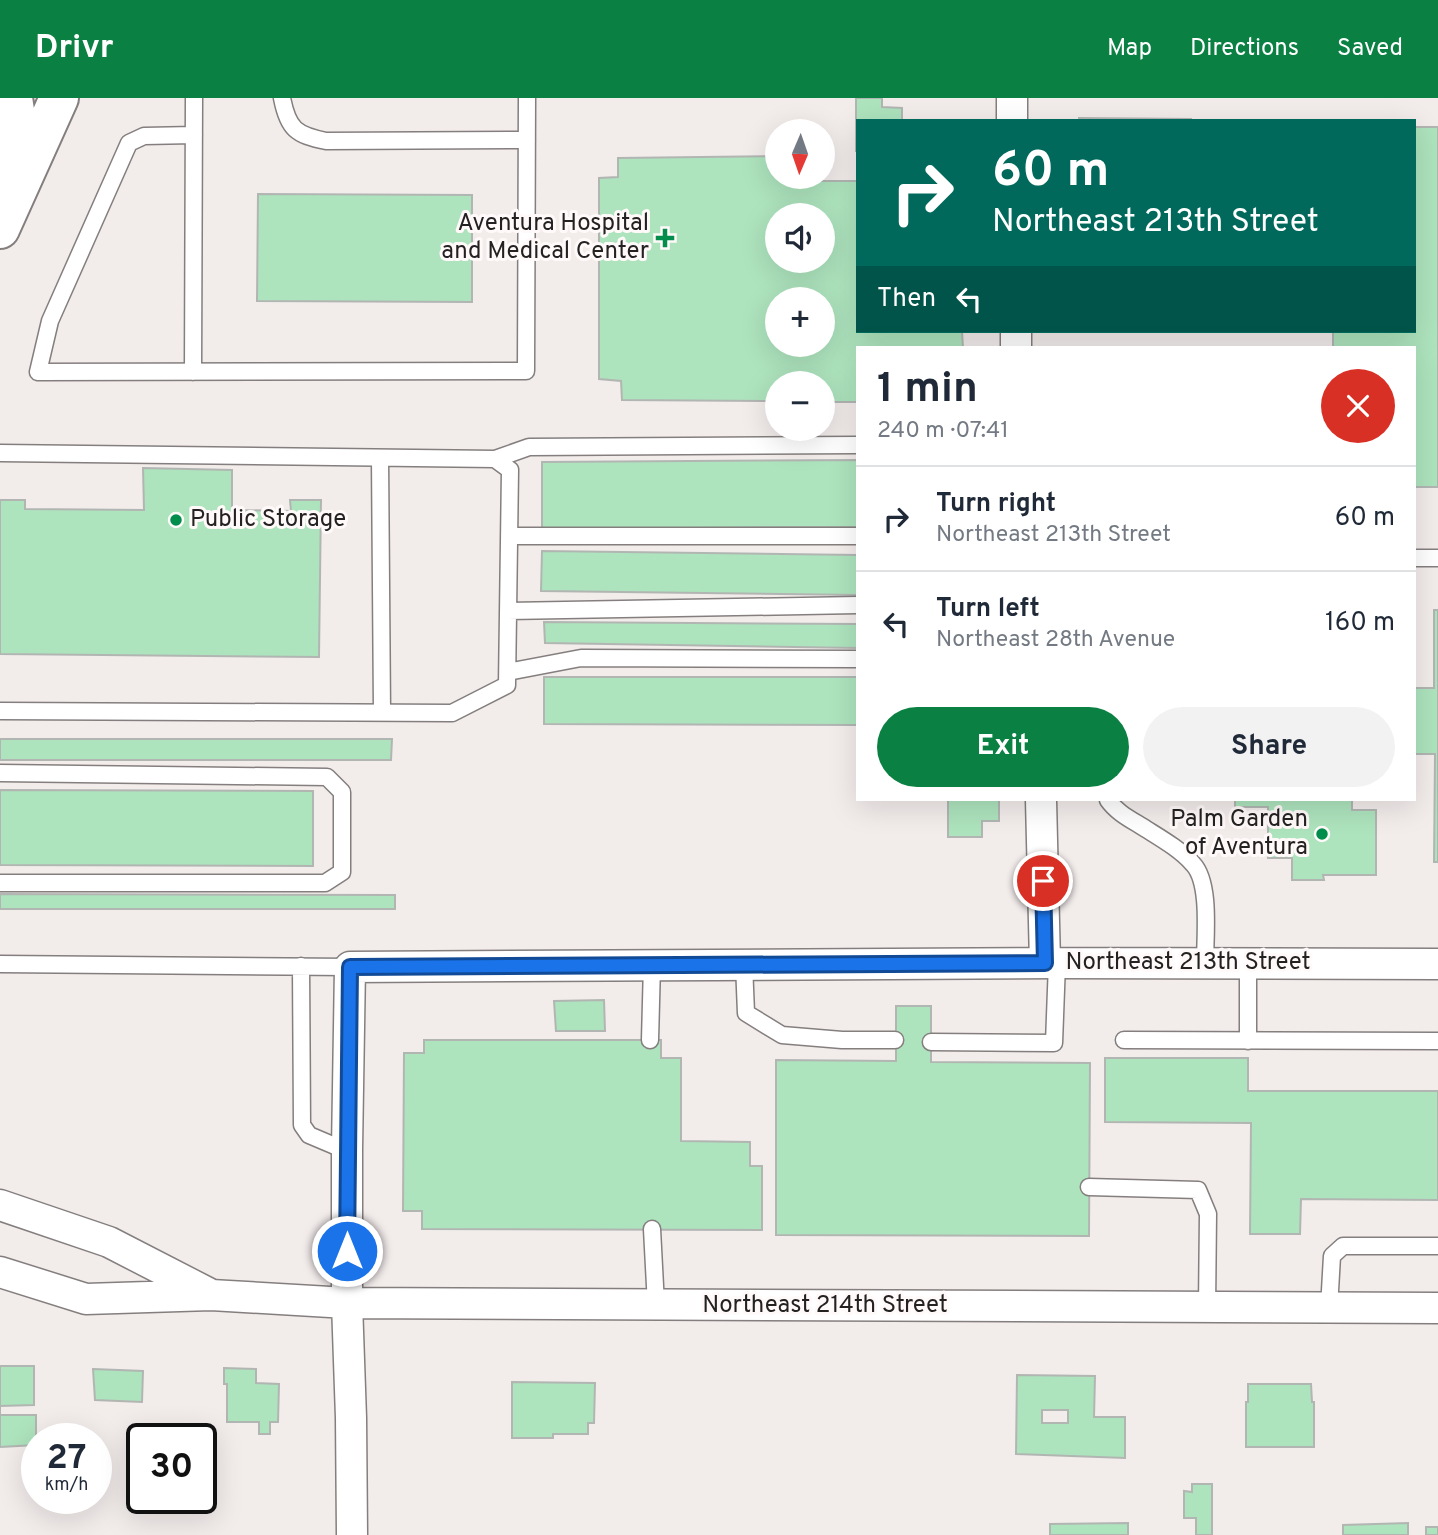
<!DOCTYPE html>
<html lang="en">
<head>
<meta charset="utf-8">
<style>
	body { margin:0; font-family:Overpass,sans-serif; background:#f2f2f3; color:#1f2937; height:100vh; display:flex; flex-direction:column; font-size:26px; white-space:nowrap }
	* { box-sizing:border-box; margin:0 }
	p { font-size:23px; color:#747a83 }
	.icon { flex:none; width:38px; height:38px; fill:none; stroke:currentColor; stroke-width:2; stroke-linecap:round; stroke-linejoin:round }
	.map { position:relative; flex:1; overflow:hidden }
	.panel { position:absolute; left:856px; top:248px; width:560px; height:455px; display:flex; flex-direction:column; background:#fff; border-radius:0px; box-shadow:0 7px 28px #0002 }
	.panel>* { flex:none }
	.hud { position:absolute; left:856px; top:21px; width:560px; height:214px; border-radius:0px; box-shadow:0 7px 28px #0002; background:#00695c; color:#fff; overflow:hidden }
	.needle { width:46px; rotate:182deg }
	.tools { position:absolute; left:765px; top:21px; display:grid; gap:14px }
	.tools a { display:grid; place-items:center; width:70px; height:70px; border-radius:50%; background:#fff; box-shadow:0 7px 28px #0002; font-size:35px }
	.speed { position:absolute; left:21px; top:1325px; display:flex; gap:14px; font-size:35px; font-weight:700; text-align:center }
	.speed>* { display:grid; place-content:center; width:91px; height:91px; border-radius:50%; background:#fff; box-shadow:0 7px 28px #0002; line-height:1 }
	.speed small { font-size:18px; font-weight:400 }
	.speed .limit { border:4px solid #111; border-radius:10px; background:#fff; color:#111 }
	.pin { position:absolute; display:grid; place-items:center; width:60px; height:60px; color:#fff; margin:-30px; border:4px solid #fff; border-radius:50%; box-shadow:0 2px 7px #0007 }
	.me { position:absolute; width:77px; margin:-38px; rotate:0deg; stroke-linejoin:round; filter:drop-shadow(0 0 5px #0008) }
	.turn { display:flex; align-items:center; gap:24px; height:147px; padding:0 21px; font-size:32px }
	.turn .icon { width:91px; height:91px; stroke-width:2.5 }
	.turn b { display:block; font-size:49px; line-height:60px }
	.then { display:flex; align-items:center; height:66px; padding:0 21px; background:#0003; gap:14px; font-size:26px }
	.round { display:grid; place-items:center; flex:none; width:74px; height:74px; border-radius:37px; background:#f2f2f3 }
	.summary { display:flex; align-items:center; justify-content:space-between; height:119px; padding:0 21px }
	h1 { font-size:42px; font-weight:700; line-height:52px }
	.action { display:flex; gap:14px; margin-top:auto; padding:14px 21px }
	.action a { flex:1; height:80px; border-radius:42px; background:#0b8043; color:#fff; font-size:28px; font-weight:700; line-height:80px; text-align:center }
	.action a+a { background:#f2f2f3; color:#1f2937 }
	ul { padding:0; list-style:none }
	li { display:flex; align-items:center; gap:21px; height:105px; padding:0 21px; border-top:2px solid #e0e1e3 }
	li div { flex:1 }
	li b { display:block; font-size:26px }
	li em { font-style:normal }
	header { display:flex; align-items:center; gap:42px; box-sizing:border-box; height:98px; padding:0 35px; background:#0b8043; color:#fff }
	header strong { font-size:33px }
	nav { display:flex; gap:38px; margin-inline-start:auto; font-size:24px }
	.map>svg:first-child { display:block }
	.building { fill:#ade3bd; stroke:#b2b6b3; stroke-width:2; fill-rule:evenodd }
	.lines { fill:none; stroke-linecap:round; stroke-linejoin:round }
	.lane-casing { stroke:#847f7e; stroke-width:19 }
	.street-casing { stroke:#847f7e; stroke-width:33 }
	.primary-casing { stroke:#847f7e; stroke-width:42 }
	.lane { stroke:#fff; stroke-width:16 }
	.street { stroke:#fff; stroke-width:30 }
	.primary { stroke:#fff; stroke-width:38 }
	.route-casing { stroke:#114b97; stroke-width:18 }
	.route { stroke:#1a73e8; stroke-width:12 }
	.poi-dot { fill:#018e4c; stroke:#fffaf9; stroke-width:2.5 }
	.labels { text-anchor:middle; dominant-baseline:central; stroke-width:6; stroke-linejoin:round; paint-order:stroke }
	.poi-label { font-size:24px; fill:#232121; stroke:#fffaf9; text-anchor:end }
	.street-label { font-size:24px; fill:#232121; stroke:#fffaf9 }
</style>
</head>
<body>
<header>
<strong>Drivr</strong>
<nav><a>Map</a><a>Directions</a><a>Saved</a></nav>
</header>
<div class="map">
<svg width="1438" height="1437" viewBox="0 0 1438 1437">
	<rect width="100%" height="100%" fill="#f2eceb"/>
	<path class="building" d="M 856,0 L 882,0 L 882,9 L 902,10 L 902,23 L 858,23 L 858,53 L 856,53 Z
		M 1079,20 L 1191,21 L 1191,23 L 1079,23 Z
		M 1414,29 L 1438,29 L 1438,389 L 1414,389 L 1414,250 L 1333,250 L 1333,233 L 1414,233 Z
		M 777,58 L 777,79 L 821,79 L 822,83 L 858,83 L 858,233 L 962,233 L 963,250 L 858,250 L 858,304 L 822,304 L 822,285 L 777,285 L 777,303 L 622,302 L 621,283 L 599,281 L 599,80 L 618,79 L 618,60 ZM 777,117 L 822,117 L 822,163 L 777,163 ZM 777,201 L 822,201 L 822,247 L 777,247 Z
		M 258,96 L 472,97 L 472,204 L 257,203 Z
		M 858,362 L 858,429 L 542,431 L 542,364 Z
		M 143,370 L 232,372 L 232,412 L 291,413 L 290,402 L 321,402 L 319,559 L 0,556 L 0,402 L 25,402 L 25,411 L 144,412 Z
		M 542,453 L 858,457 L 858,497 L 541,493 Z
		M 1434,512 L 1438,512 L 1438,764 L 1434,764 L 1435,656 L 1414,656 L 1414,590 L 1434,590 Z
		M 544,524 L 858,526 L 858,550 L 545,545 Z
		M 544,579 L 858,579 L 858,627 L 544,626 Z
		M 0,641 L 392,641 L 391,662 L 0,662 Z
		M 0,692 L 313,693 L 313,768 L 0,767 Z
		M 948,702 L 999,702 L 999,723 L 982,723 L 982,739 L 948,739 Z
		M 1235,702 L 1352,702 L 1352,712 L 1376,712 L 1376,777 L 1323,777 L 1324,782 L 1292,782 L 1292,760 L 1268,760 L 1268,709 L 1235,709 Z
		M 0,796 L 395,797 L 395,811 L 0,811 Z
		M 604,902 L 605,933 L 556,933 L 554,903 Z
		M 896,908 L 931,908 L 931,964 L 1090,965 L 1089,1138 L 776,1137 L 776,962 L 896,963 Z
		M 424,942 L 661,942 L 661,960 L 681,960 L 681,1043 L 750,1044 L 750,1068 L 762,1068 L 762,1132 L 422,1131 L 422,1113 L 403,1113 L 404,955 L 424,955 Z
		M 1105,960 L 1248,960 L 1248,993 L 1438,993 L 1438,1102 L 1301,1101 L 1300,1136 L 1250,1136 L 1251,1025 L 1105,1024 Z
		M 0,1268 L 34,1268 L 34,1307 L 0,1308 L 0,1317 L 36,1317 L 36,1347 L 0,1349 Z
		M 224,1270 L 256,1271 L 256,1285 L 279,1286 L 278,1324 L 270,1324 L 270,1336 L 259,1336 L 259,1324 L 227,1324 L 227,1286 L 224,1286 Z
		M 93,1271 L 143,1273 L 142,1304 L 95,1302 Z
		M 1017,1277 L 1095,1278 L 1094,1319 L 1125,1319 L 1125,1360 L 1016,1356 ZM 1042,1312 L 1068,1312 L 1068,1325 L 1042,1325 Z
		M 512,1284 L 595,1285 L 594,1325 L 588,1325 L 588,1336 L 553,1336 L 553,1340 L 512,1340 Z
		M 1248,1286 L 1311,1286 L 1312,1304 L 1314,1304 L 1314,1349 L 1246,1349 L 1246,1304 L 1248,1304 Z
		M 1192,1386 L 1212,1386 L 1212,1437 L 1196,1437 L 1196,1420 L 1184,1420 L 1184,1393 L 1192,1394 Z
		M 1128,1425 L 1128,1437 L 1050,1437 L 1050,1426 Z
		M 1408,1425 L 1408,1437 L 1343,1437 L 1343,1427 Z
		M 1426,1429 L 1438,1429 L 1438,1437 L 1426,1437 Z"/>
	<g class="lines">
		<g class="lane-casing">
			<path id="lane" d="M 282,0 C 288,31 296,37 326,43 L 527,42
				M 194,37 L 144,38 L 129,45 L 50,223 L 38,274 L 526,273 L 527,0
				M 193,274 L 194,0
				M 0,355 L 495,361 L 510,372 L 507,587 L 452,615 L 0,613
				M 380,360 L 382,614
				M 495,361 L 529,349 L 858,347
				M 509,438 L 858,438
				M 1414,460 L 1438,460
				M 508,513 L 858,507
				M 508,574 L 581,560 L 858,561
				M 0,675 L 327,679 L 342,694 L 342,774 L 325,785 L 0,785
				M 1108,702 C 1117,715 1132,722 1146,731 C 1162,741 1181,752 1193,766 C 1211,785 1205,839 1205,865
				M 1248,865 L 1248,943
				M 0,866 L 350,869
				M 744,866 L 746,915 L 782,937 L 842,942 L 895,942
				M 301,868 L 302,1027 L 309,1037 L 335,1048 L 347,1051
				M 650,942 L 652,867
				M 1124,942 L 1438,943
				M 931,944 L 1054,945 L 1057,865
				M 1089,1089 L 1198,1092 L 1208,1116 L 1207,1210
				M 652,1131 L 656,1207
				M 1329,1210 L 1332,1158 L 1343,1148 L 1438,1148"/>
		</g>
		<g class="street-casing">
			<path id="street" d="M 1012,0 L 1012,23
				M 1016,233 L 1016,250
				M 1041,702 L 1045,865
				M 0,1107 L 109,1144 L 208,1195
				M 0,1174 L 86,1201 L 211,1197 L 347,1205 L 1438,1210
				M 352,1437 L 351,1320 L 347,1205 L 347,1051 L 350,869 L 1057,865 L 1438,866"/>
		</g>
		<g class="primary-casing">
			<path id="primary" d="M 12,79 L 17,26 L 13,0
				M 0,131 L 59,0"/>
		</g>
		<use href="#lane" class="lane"/>
		<use href="#street" class="street"/>
		<use href="#primary" class="primary"/>
	</g>
	<g class="lines">
		<g class="route-casing">
			<path id="route" d="M 347,1153 L 350,869 L 1045,865 L 1043,783"/>
		</g>
		<use href="#route" class="route"/>
	</g>
	<g class="poi-dot">
		<path d="M661.5 129.5h7v7h7v7h-7v7h-7v-7h-7v-7h7z"/>
		<circle cx="176" cy="422" r="7"/>
		<circle cx="1322" cy="736" r="7"/>
	</g>
	<g class="labels">
		<g class="poi-label">
			<text x="649" y="126">Aventura Hospital<tspan x="649" dy="28">and Medical Center</tspan></text>
			<text x="190" y="422" text-anchor="start">Public Storage</text>
			<text x="1308" y="722">Palm Garden<tspan x="1308" dy="28">of Aventura</tspan></text>
		</g>
		<g class="street-label">
			<text x="1188" y="865">Northeast 213th Street</text>
			<text x="825" y="1208">Northeast 214th Street</text>
		</g>
	</g>
</svg>
<div class="tools">
<a><svg class="needle" viewBox="-14 -14 28 28"><path d="M0-13l5 13h-10z" fill="#e53935"/><path d="M0 13l5-13h-10z" fill="#747a83"/></svg></a>
<a><svg class="icon" aria-label="sound" viewBox="0 0 24 24"><path d="M4 9h4l5-4v14l-5-4H4zM17 9q2 3 0 6"/></svg></a>
<a>+</a>
<a>−</a>
</div>
<div class="speed"><div>27<small>km/h</small></div><div class="limit">30</div></div>
<div class="pin" style="left:1043px;top:783px;background:#d93025"><svg class="icon" aria-label="arrive" viewBox="0 0 24 24"><path d="M6 21V4h12l-3 4 3 4H6"/></svg></div>
<svg class="me" style="left:347px;top:1153px" viewBox="-20 -20 40 40"><circle r="17" fill="#1a73e8" stroke="#fff" stroke-width="3"/><path d="M0-11L8 9 0 5-8 9z" fill="#fff"/></svg>
<div class="hud">
<div class="turn"><svg class="icon" aria-label="right" viewBox="0 0 24 24"><path d="M7 20v-9h11M14 6l5 5-5 5"/></svg><div><b>60 m</b>Northeast 213th Street</div></div>
<div class="then">Then<svg class="icon" aria-label="left" viewBox="0 0 24 24"><path d="M17 20v-9H6M10 6l-5 5 5 5"/></svg></div>
</div>
<section class="panel">
<div class="summary"><div><h1>1 min</h1><p>240 m · 07:41</p></div><a class="round" style="background:#d93025;color:#fff"><svg class="icon" aria-label="close" viewBox="0 0 24 24"><path d="M6 6l12 12M18 6L6 18"/></svg></a></div>
<ul>
<li><svg class="icon" aria-label="right" viewBox="0 0 24 24"><path d="M7 20v-9h11M14 6l5 5-5 5"/></svg><div><b>Turn right</b><p>Northeast 213th Street</p></div><em>60 m</em></li>
<li><svg class="icon" aria-label="left" viewBox="0 0 24 24"><path d="M17 20v-9H6M10 6l-5 5 5 5"/></svg><div><b>Turn left</b><p>Northeast 28th Avenue</p></div><em>160 m</em></li>
</ul>
<div class="action"><a>Exit</a><a>Share</a></div>
</section>
</div>
</body>
</html>
